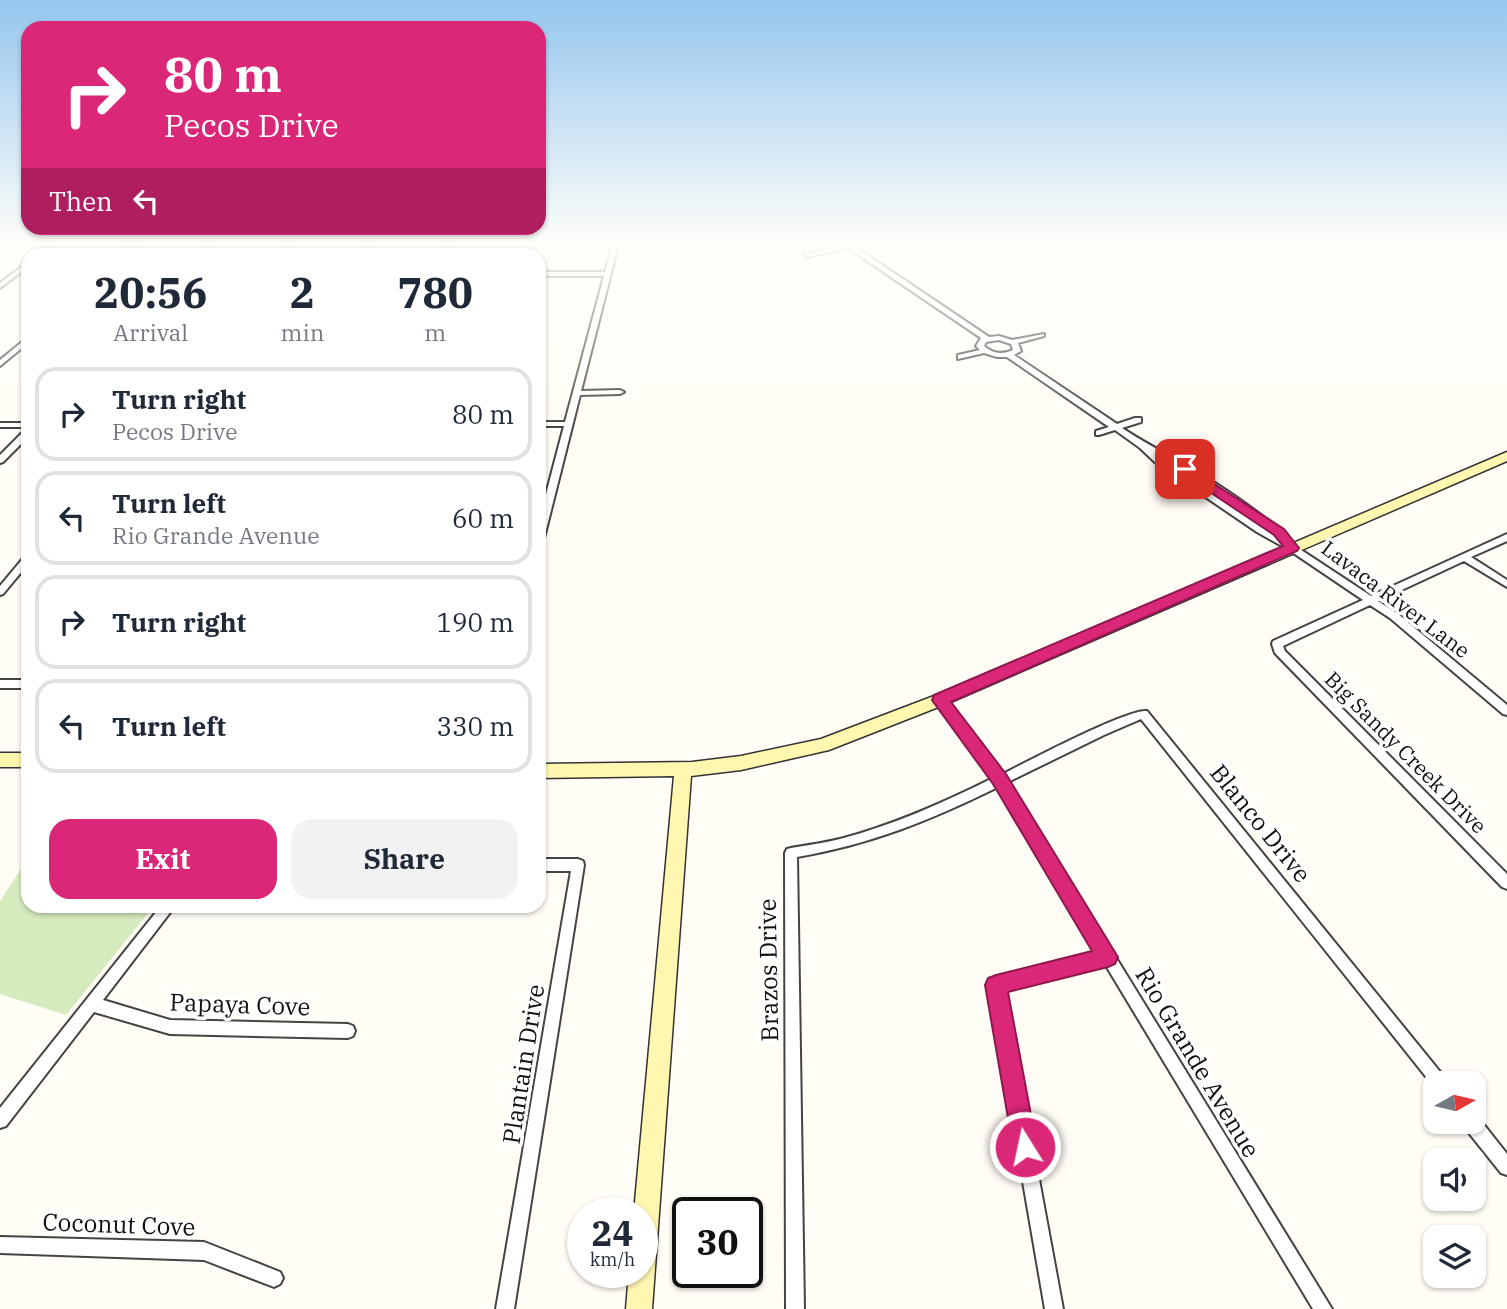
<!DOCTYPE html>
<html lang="en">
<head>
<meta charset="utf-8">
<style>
	body { margin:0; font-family:"IBM Plex Serif",serif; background:#f2f2f3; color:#1f2937; height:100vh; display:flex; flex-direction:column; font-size:26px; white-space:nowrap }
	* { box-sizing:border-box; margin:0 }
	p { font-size:23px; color:#747a83 }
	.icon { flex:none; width:38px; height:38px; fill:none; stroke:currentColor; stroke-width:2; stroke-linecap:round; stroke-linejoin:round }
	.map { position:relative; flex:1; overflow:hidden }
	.drawer { position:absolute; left:21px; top:248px; width:525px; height:665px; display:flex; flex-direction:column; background:#fff; border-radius:21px; box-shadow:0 2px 5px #0004 }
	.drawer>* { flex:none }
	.banner { position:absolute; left:21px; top:21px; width:525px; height:214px; border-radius:21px; box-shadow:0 2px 5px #0004; background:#db2777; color:#fff; overflow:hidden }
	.needle { width:46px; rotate:82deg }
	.tools { position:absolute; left:1423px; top:1071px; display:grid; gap:14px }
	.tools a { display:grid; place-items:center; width:63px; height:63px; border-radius:14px; background:#fff; box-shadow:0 2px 5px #0004; font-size:35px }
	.speed { position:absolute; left:567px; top:1197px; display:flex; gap:14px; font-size:35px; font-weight:700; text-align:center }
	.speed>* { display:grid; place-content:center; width:91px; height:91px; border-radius:50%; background:#fff; box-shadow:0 2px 5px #0004; line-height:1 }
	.speed small { font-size:18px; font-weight:400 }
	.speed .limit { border:4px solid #111; border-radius:10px; background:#fff; color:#111 }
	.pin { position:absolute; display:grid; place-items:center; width:60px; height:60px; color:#fff; margin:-30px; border-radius:14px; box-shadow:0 4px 10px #0006 }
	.me { position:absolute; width:77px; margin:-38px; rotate:350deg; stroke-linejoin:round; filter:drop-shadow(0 0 5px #0008) }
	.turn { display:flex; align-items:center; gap:24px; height:147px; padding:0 28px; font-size:32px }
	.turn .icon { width:91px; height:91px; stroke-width:2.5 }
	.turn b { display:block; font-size:49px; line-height:60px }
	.then { display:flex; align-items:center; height:66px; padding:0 28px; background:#0003; gap:14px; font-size:26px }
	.eta { display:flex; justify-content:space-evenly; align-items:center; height:119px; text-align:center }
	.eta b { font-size:42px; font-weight:700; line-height:49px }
	.button { display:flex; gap:14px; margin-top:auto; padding:14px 28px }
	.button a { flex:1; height:80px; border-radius:21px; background:#db2777; color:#fff; font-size:28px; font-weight:700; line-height:80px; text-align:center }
	.button a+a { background:#f2f2f3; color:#1f2937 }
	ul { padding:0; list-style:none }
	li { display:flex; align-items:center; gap:21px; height:94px; margin:0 14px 10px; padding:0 14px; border:4px solid #e0e1e3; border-radius:21px }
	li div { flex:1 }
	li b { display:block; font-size:26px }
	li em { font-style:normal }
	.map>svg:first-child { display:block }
	.green { fill:#d5ebbd }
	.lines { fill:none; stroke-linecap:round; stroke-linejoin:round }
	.street-casing { stroke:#444; stroke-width:4 }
	.secondary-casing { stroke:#333; stroke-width:3 }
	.street { fill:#fff; fill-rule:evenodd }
	.secondary { fill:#fff6b0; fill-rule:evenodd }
	.route { fill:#db2777; stroke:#8e194d; stroke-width:2 }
	.labels { text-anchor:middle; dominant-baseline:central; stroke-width:7; stroke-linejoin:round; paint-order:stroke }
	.street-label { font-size:21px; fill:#111; stroke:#fff }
	.near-street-label { font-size:24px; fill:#111; stroke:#fff }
</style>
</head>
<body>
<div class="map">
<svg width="1507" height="1309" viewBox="0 0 1507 1309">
	<rect width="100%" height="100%" fill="#fffdf5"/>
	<path class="green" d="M 28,858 L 28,906 L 153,907 L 66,1015 L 0,994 L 0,901 Z"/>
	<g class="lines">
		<g class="street-casing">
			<path id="street" d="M 47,246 L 54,246 L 43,256 L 36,256 Z
				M 129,246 L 136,246 L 126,256 L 119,256 Z
				M 208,246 L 214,246 L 206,256 L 199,256 Z
				M 289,246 L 295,246 L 288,256 L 281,256 Z
				M 369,246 L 375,246 L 368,256 L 362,256 Z
				M 449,246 L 455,246 L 450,256 L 444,256 Z
				M 530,246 L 536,246 L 532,256 L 526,256 Z
				M 612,246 L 618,246 L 581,391 L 620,390 L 624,392 L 620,394 L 580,395 L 544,538 L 539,541 L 539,521 L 564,426 L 539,426 L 539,422 L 565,422 L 604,276 L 539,276 L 539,272 L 605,272 Z
				M 839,246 L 854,246 L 989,337 L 999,336 L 1012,340 L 1044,334 L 1044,336 L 1018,343 L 1021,351 L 1014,355 L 1117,424 L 1135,418 L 1141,418 L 1141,422 L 1122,428 C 1140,440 1159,450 1179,461 C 1210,479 1241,499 1270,522 C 1278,528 1288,536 1292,544 L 1371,596 L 1507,534 L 1507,541 L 1471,557 L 1507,580 L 1507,587 L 1464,561 L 1378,601 L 1398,614 L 1507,705 L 1507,715 L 1503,714 L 1390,618 L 1370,605 L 1283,646 L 1285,651 L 1507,874 L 1507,889 L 1502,887 L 1275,653 L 1272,644 L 1273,641 L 1363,600 L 1289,550 L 1257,532 L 1157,464 L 1140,448 L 1115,430 L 1099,435 L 1096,435 L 1096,431 L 1109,427 L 1007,357 L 997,357 L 984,353 L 958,359 L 958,355 L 980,350 L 976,346 L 981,338 L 848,248 L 807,257 L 804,255 ZM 999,340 L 1011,344 L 1013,350 C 1002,355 993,354 984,346 L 986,342 ZM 1160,457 L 1216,491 L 1272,533 L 1263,528 Z
				M 28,262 L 28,267 L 0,288 L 0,283 Z
				M 28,337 L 28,343 L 0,366 L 0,360 Z
				M 0,423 L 28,423 L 28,427 L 0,427 Z
				M 25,430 L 28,430 L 28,437 L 3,462 L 0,463 L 0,455 Z
				M 28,555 L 28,564 L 3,594 L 0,595 L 0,586 L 25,556 Z
				M 0,680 L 28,680 L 28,688 L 0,688 Z
				M 940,696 L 944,697 L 1003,774 C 1026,762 1129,708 1147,711 L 1445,1078 L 1447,1083 L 1435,1083 L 1435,1088 L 1141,719 L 1104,735 L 1008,782 L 1332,1309 L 1313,1309 L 1105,964 L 1004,990 L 1063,1309 L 1045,1309 L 989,985 L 991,980 L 996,978 L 1099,953 L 998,787 C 931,820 872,844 797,857 L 804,1309 L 786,1309 L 785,853 L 787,849 L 791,848 C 807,845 824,843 840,839 C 893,825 943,803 993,778 L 936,703 L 935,700 L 936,697 Z
				M 539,859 L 578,859 L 583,861 L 584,865 L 514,1309 L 496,1309 L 571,871 L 539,871 Z
				M 161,906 L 175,906 L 103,1000 L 170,1020 L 348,1024 L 353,1026 L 355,1031 L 353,1036 L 348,1038 L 170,1034 L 94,1012 L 6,1126 L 0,1128 L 0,1108 Z
				M 1474,1115 L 1477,1116 L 1507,1154 L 1507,1175 L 1501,1173 L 1465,1128 L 1463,1122 L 1474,1122 Z
				M 0,1237 L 204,1242 L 280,1272 L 283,1278 L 280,1284 L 274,1287 L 204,1260 L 0,1253 Z"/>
		</g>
		<g class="secondary-casing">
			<path id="secondary" d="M 1507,452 L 1507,461 L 946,704 L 829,750 L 741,770 L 691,776 L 652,1309 L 626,1309 L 629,1272 L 642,1272 L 642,1213 L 634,1213 L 674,776 L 539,778 L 539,764 L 692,762 L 741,756 L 821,739 L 934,696 Z
				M 0,753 L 28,753 L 28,767 L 0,767 Z"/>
		</g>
		<use href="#street" class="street"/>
		<use href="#secondary" class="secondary"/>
	</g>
	<linearGradient id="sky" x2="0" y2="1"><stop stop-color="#95c6ee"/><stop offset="0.57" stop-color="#fffefa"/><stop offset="1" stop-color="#fffefa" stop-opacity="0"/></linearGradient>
	<rect width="1507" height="429" fill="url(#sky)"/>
	<path class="route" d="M 1185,465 L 1284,529 L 1299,548 L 1297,551 L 951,702 L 1006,774 L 1118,957 L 1115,964 L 1108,967 L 1008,992 L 1037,1147 L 1033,1155 L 1025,1159 L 1016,1155 L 1013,1147 L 985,985 L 988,978 L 996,975 L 1092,951 L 993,784 L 932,700 L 934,695 L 1283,546 L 1274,535 L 1180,472 L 1180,466 Z"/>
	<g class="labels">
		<g class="street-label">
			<text transform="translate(1396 599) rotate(37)">Lavaca River Lane</text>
			<text transform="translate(1406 752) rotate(45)">Big Sandy Creek Drive</text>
		</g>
		<g class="near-street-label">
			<text transform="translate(1261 823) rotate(51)">Blanco Drive</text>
			<text transform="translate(768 970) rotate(-91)">Brazos Drive</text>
			<text transform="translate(240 1004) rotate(2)">Papaya Cove</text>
			<text transform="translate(1198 1062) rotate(59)">Rio Grande Avenue</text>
			<text transform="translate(523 1064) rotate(-81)">Plantain Drive</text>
			<text transform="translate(119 1224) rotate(2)">Coconut Cove</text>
		</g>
	</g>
</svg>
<div class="tools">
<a><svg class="needle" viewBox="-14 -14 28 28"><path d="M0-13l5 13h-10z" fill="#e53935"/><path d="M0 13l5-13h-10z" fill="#747a83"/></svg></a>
<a><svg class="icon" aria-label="sound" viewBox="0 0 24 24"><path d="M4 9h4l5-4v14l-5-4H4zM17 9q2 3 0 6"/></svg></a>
<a><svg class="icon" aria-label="layers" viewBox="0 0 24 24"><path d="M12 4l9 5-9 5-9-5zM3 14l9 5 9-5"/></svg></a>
</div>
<div class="speed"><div>24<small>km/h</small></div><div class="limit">30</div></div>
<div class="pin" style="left:1185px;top:469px;background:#d93025"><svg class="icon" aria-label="arrive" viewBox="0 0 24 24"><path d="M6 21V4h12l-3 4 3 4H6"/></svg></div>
<svg class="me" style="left:1025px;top:1147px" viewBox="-20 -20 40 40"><circle r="17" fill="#db2777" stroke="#fff" stroke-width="3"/><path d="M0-11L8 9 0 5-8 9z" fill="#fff"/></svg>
<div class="banner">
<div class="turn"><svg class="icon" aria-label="right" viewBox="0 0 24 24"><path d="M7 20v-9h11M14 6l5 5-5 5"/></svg><div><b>80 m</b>Pecos Drive</div></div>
<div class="then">Then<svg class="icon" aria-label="left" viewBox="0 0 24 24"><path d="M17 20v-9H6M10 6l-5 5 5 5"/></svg></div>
</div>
<section class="drawer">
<div class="eta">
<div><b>20:56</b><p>Arrival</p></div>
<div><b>2</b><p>min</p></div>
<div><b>780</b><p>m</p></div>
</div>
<ul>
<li><svg class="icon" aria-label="right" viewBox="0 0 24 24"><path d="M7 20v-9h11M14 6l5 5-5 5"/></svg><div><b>Turn right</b><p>Pecos Drive</p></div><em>80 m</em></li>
<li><svg class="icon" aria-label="left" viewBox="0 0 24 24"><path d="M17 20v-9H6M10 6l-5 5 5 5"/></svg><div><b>Turn left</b><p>Rio Grande Avenue</p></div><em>60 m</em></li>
<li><svg class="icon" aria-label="right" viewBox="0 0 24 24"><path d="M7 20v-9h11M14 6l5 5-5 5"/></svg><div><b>Turn right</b></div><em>190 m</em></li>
<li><svg class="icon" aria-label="left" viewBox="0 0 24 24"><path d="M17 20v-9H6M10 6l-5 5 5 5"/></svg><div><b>Turn left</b></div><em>330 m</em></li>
</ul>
<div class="button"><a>Exit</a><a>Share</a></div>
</section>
</div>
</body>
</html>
